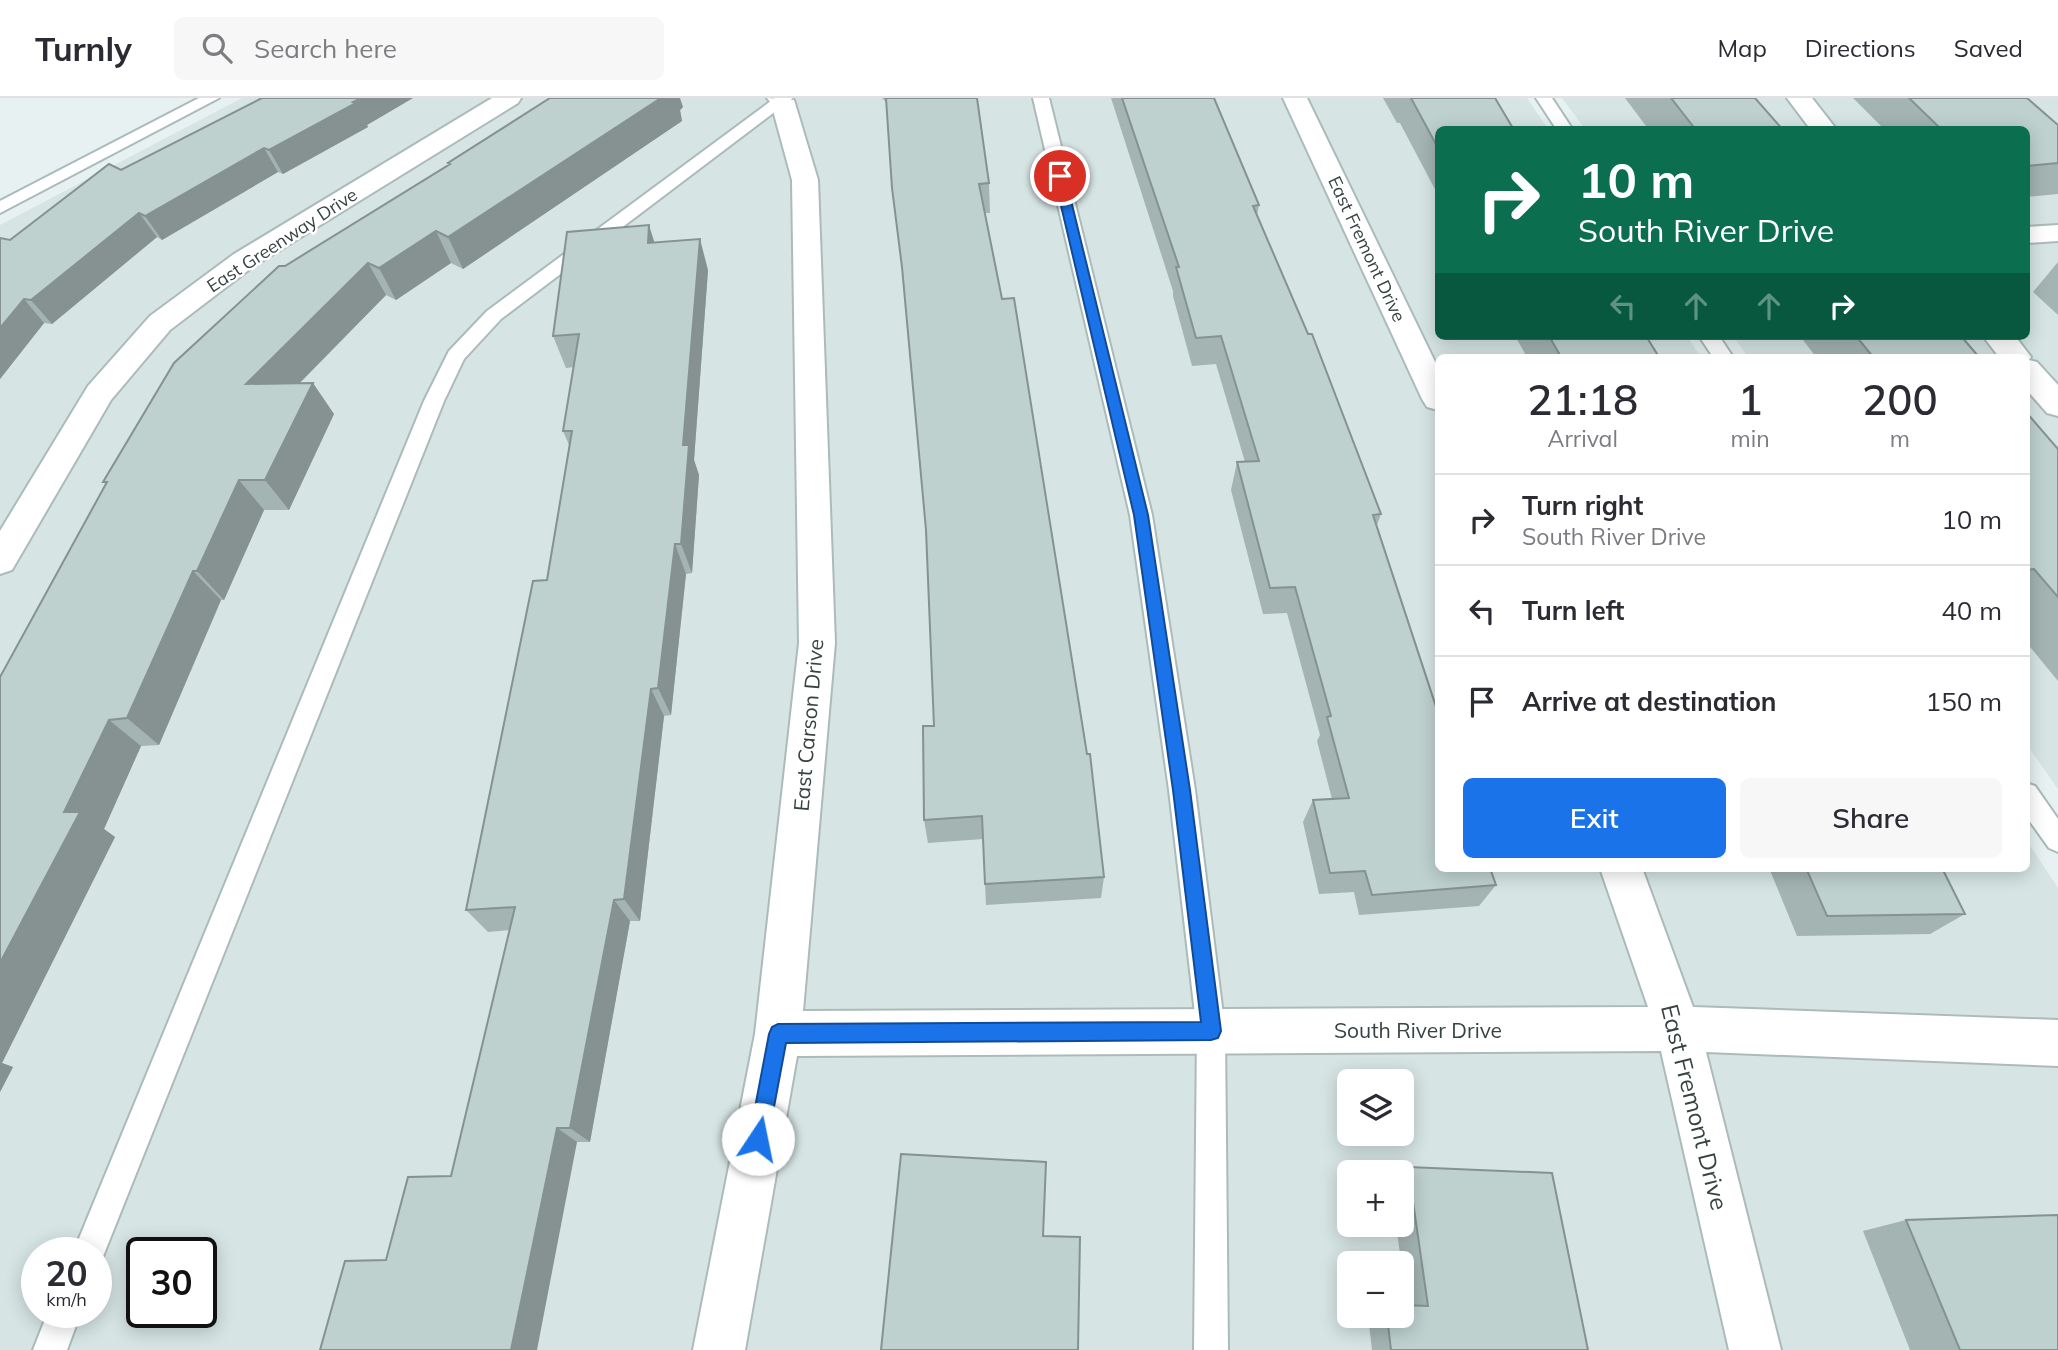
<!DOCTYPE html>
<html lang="en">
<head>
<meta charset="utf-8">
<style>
	body { margin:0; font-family:Mulish,sans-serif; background:#f7f7f7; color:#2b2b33; height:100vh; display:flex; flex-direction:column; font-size:26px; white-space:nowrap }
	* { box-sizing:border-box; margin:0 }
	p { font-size:23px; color:#7c7c81 }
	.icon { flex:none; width:38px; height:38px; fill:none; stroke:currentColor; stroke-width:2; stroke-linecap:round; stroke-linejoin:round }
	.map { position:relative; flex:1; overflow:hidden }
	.details { position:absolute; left:1435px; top:256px; width:595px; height:518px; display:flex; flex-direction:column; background:#fff; border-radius:10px; box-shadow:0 4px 18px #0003 }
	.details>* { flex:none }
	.top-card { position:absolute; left:1435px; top:28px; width:595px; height:214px; border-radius:10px; box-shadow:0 4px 18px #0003; background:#0b6e4f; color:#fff; overflow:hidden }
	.fabs { position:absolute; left:1337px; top:971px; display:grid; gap:14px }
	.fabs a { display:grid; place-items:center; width:77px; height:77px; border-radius:10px; background:#fff; box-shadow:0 4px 18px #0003; font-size:35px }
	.speed { position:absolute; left:21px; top:1139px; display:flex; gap:14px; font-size:35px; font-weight:700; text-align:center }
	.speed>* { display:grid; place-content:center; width:91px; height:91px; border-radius:50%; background:#fff; box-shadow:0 4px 18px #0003; line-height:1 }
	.speed small { font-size:18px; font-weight:400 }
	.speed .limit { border:4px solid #111; border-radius:10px; background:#fff; color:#111 }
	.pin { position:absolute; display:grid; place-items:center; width:60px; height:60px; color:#fff; margin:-30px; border:4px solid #fff; border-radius:50%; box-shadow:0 2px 7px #0007 }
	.me { position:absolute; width:77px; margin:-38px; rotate:11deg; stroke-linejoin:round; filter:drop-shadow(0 0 5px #0008) }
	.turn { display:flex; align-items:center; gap:24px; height:147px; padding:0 28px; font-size:32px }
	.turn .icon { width:91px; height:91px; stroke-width:2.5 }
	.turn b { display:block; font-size:49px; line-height:60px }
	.lanes { display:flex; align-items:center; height:66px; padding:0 28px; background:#0003; justify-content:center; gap:35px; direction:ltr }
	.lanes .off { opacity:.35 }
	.eta { display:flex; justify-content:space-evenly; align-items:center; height:119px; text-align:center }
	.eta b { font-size:42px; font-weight:600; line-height:49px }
	.cta { display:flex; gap:14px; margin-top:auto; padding:14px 28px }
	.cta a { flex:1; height:80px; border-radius:10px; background:#1a73e8; color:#fff; font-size:28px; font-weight:600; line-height:80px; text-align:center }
	.cta a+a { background:#f7f7f7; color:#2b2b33 }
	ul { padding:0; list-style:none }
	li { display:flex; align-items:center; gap:21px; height:91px; padding:0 28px; border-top:2px solid #e1e1e2 }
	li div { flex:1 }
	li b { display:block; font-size:26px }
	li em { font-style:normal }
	header { display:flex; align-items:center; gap:42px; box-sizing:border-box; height:98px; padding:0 35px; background:#fff; border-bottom:2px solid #e1e1e2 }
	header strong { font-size:33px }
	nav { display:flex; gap:38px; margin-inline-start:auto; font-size:24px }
	.search { width:490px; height:63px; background:#f7f7f7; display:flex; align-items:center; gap:18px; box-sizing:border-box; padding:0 24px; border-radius:10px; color:#7c7c81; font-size:26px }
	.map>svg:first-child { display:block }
	.residential { fill:#d6e4e4; fill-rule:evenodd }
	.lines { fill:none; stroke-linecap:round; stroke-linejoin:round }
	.lane-casing { stroke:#abbbba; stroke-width:4 }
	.street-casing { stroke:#abbbba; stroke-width:4 }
	.lane { fill:#fff; fill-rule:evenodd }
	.street { fill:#fff; fill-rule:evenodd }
	.wall { fill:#a3b4b2 }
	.shaded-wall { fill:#859291 }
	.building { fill:#bed1cf; stroke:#859291; stroke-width:2 }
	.route { fill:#1a73e8; stroke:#114b97; stroke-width:2 }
	.labels { text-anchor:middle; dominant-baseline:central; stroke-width:5; stroke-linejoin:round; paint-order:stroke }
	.far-street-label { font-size:18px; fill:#374342; stroke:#fff }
	.street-label { font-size:21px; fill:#374342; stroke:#fff }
	.near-street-label { font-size:24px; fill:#374342; stroke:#fff }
</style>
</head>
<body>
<header>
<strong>Turnly</strong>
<div class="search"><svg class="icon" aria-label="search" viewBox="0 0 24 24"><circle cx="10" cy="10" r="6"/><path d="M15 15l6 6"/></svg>Search here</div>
<nav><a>Map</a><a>Directions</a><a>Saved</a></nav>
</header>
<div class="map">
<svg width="2058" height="1252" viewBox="0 0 2058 1252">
	<rect width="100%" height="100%" fill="#e7f1f1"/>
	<path class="residential" d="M 242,0 L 1527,0 L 1548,31 L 1438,32 L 1438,238 L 1687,238 L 1701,259 L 1438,259 L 1438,770 L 2026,770 L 2027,743 L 2058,790 L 2058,1252 L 0,1252 L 0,127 ZM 1349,984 L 1402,984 L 1402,1036 L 1349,1036 ZM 1349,1074 L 1402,1074 L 1402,1127 L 1349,1127 ZM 37,1155 L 96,1155 L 96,1214 L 37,1214 ZM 142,1155 L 201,1155 L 201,1214 L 142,1214 ZM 1349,1166 L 1402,1166 L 1402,1218 L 1349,1218 Z
		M 1562,0 L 2058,0 L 2058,691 L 2027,647 L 2026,259 L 1748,259 L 1733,238 L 2026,238 L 2026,32 L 1585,31 Z"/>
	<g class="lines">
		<g class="lane-casing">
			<path id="lane" d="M 199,0 L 219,0 L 0,115 L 0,103 Z
				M 775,0 L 793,0 L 501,221 L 464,261 L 444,303 L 100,1166 L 96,1168 L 96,1155 L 73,1155 L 424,303 L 449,253 L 487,213 Z
				M 1033,0 L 1049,0 L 1152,417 L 1195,692 L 1225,933 L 1228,1252 L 1194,1252 L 1197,933 L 1169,692 L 1130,417 Z
				M 1536,0 L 1552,0 L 1573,32 L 1557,32 Z
				M 1699,238 L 1719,238 L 1733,259 L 1713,259 Z
				M 2026,685 L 2035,688 L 2058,721 L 2058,754 L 2049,750 L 2026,718 Z
				M 48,1214 L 81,1214 L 67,1252 L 33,1252 Z"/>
		</g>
		<g class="street-casing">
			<path id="street" d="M 492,0 L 521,0 L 518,5 L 254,168 L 170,232 L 111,302 L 12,472 L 0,476 L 0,433 L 88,288 L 150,218 L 234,156 Z
				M 767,0 L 794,2 L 818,82 L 835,545 L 803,913 L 1648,909 L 1600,770 L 1642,770 L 1693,909 L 2058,922 L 2058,968 L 1706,954 L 1781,1252 L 1729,1252 L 1661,953 L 797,958 L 745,1252 L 693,1252 L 755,936 L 799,545 L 792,82 L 771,5 Z
				M 1283,0 L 1307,0 L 1438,270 L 1438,312 L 1427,309 L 1422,301 Z
				M 1787,0 L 1812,0 L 1837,32 L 1811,32 Z
				M 2058,127 L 2058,143 L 2026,145 L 2026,129 Z
				M 1983,238 L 2015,238 L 2031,259 L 2029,262 L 2037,264 L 2058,287 L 2058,318 L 2047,315 L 2026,291 L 2026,259 L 1999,259 Z"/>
		</g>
		<use href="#lane" class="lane"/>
		<use href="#street" class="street"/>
	</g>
	<path class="wall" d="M 262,0 L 413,0 L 367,27 L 368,29 L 283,76 L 278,74 L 162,142 L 157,139 L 52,226 L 44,225 L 0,281 L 0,140 L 10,142 L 121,72 Z
		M 882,0 L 977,0 L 989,85 L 990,115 L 985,115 L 1104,779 L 1101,800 L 986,807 L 983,741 L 928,745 L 924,722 L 934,628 L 926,432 L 904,187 L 892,90 L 886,4 Z
		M 1111,0 L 1214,0 L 1259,107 L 1257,117 L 1381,416 L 1377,427 L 1496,787 L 1479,808 L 1359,817 L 1354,794 L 1319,796 L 1303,724 L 1313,702 L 1332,701 L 1317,643 L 1320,637 L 1287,515 L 1263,516 L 1231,392 L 1237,364 L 1245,364 L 1216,266 L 1192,268 L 1173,198 L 1173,193 Z
		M 1383,0 L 1495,0 L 1438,32 L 1438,97 L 1400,25 L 1397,25 Z
		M 1625,0 L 1755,0 L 1783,32 L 1649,32 Z
		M 1853,0 L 2027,0 L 2058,27 L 2058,96 L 2026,99 L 2026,32 L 1885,32 Z
		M 683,9 L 680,12 L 682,23 L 463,171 L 451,165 L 396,202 L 386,197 L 300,285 L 334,316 L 289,412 L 264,412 L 224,502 L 221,502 L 159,647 L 141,648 L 104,731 L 115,739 L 2,965 L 13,969 L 0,994 L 0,579 L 106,386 L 103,384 L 285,168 L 449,66 L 448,65 Z
		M 654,144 L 708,172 L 694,362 L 699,377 L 692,475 L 686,476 L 671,617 L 664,618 L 640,823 L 630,823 L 590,1044 L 577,1044 L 386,1162 L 451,1078 L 510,832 L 488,834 L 466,812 L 547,482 L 569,347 L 563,333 L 574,269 L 566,270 L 553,238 Z
		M 2058,164 L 2058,217 L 2033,194 Z
		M 1515,238 L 1646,238 L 1659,259 L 1527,259 Z
		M 1800,238 L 1961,238 L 1979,259 L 1816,259 Z
		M 2026,314 L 2058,351 L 2058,583 L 2026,544 Z
		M 1769,770 L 1942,770 L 1965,816 L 1930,836 L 1797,838 Z
		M 1408,1069 L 1588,1252 L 1372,1252 L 1368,1218 L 1402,1218 L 1407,1207 L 1396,1127 L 1402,1127 L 1402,1074 Z
		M 1906,1122 L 2058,1252 L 1910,1252 L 1863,1133 Z"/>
	<path class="shaded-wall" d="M 361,0 L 413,0 L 367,27 L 368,29 L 283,76 L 269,52 Z
		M 661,0 L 680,0 L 683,9 L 680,12 L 682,23 L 463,171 L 448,139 Z
		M 264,50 L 278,74 L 162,142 L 145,118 Z
		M 139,115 L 157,139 L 52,226 L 31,202 Z
		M 649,127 L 659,159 L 648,145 Z
		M 436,133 L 451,165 L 396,202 L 379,170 Z
		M 700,141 L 708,172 L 694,362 L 699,377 L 692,475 L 681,446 L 683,347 Z
		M 368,165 L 386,197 L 268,317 L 246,286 Z
		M 24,201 L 44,225 L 0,281 L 0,230 Z
		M 313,285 L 334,316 L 289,412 L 265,382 Z
		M 239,382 L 264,412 L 224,502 L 197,473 Z
		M 675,446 L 686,476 L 671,617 L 658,590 Z
		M 193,473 L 221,502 L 159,647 L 127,620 Z
		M 651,591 L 664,618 L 640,823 L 624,801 Z
		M 109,622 L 141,648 L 104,731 L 115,739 L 2,965 L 13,969 L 0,994 L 0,865 L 64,714 Z
		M 614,802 L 630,823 L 590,1044 L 570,1030 Z
		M 557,1030 L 577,1044 L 537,1252 L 511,1252 Z"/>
	<path class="building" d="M 262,0 L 361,0 L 353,4 L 356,5 L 269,52 L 264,50 L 145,118 L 139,115 L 31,202 L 24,201 L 0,230 L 0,140 L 10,142 L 109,66 L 121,72 Z
		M 550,0 L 661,0 L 448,139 L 436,133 L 379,170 L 368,165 L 246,286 L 313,285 L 265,382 L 239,382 L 197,473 L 193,473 L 127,620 L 109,622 L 64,714 L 80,714 L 0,865 L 0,579 L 107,384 L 103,384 L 174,265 L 279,168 L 285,168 L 450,66 L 448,65 Z
		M 886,0 L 977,0 L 989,85 L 979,86 L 1002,201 L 1014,200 L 1087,656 L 1090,656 L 1104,779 L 985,786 L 982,718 L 924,722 L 923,628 L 934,628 L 926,432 L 902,169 L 892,90 Z
		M 1122,0 L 1214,0 L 1259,107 L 1253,108 L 1308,236 L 1312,236 L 1381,416 L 1373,417 L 1438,615 L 1438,770 L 1490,770 L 1496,787 L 1372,797 L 1365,773 L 1330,775 L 1313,702 L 1349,700 L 1327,619 L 1331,618 L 1295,489 L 1270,490 L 1237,364 L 1259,363 L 1221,238 L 1196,240 L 1176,169 L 1179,169 Z
		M 1411,0 L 1495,0 L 1514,32 L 1438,32 L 1438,50 Z
		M 1671,0 L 1755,0 L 1783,32 L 1696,32 Z
		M 1909,0 L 2027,0 L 2058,27 L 2058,65 L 2026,68 L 2026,32 L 1942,32 Z
		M 649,127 L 648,145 L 700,141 L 683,347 L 689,347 L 681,446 L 675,446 L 658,590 L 651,591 L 624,801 L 614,802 L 570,1030 L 557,1030 L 511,1252 L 320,1252 L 345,1163 L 386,1162 L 408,1079 L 451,1078 L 515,809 L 466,812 L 533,483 L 547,482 L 572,333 L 563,333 L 579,236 L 553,238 L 567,134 Z
		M 1549,238 L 1646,238 L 1659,259 L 1561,259 Z
		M 1856,238 L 1961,238 L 1979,259 L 1873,259 Z
		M 2026,314 L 2058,351 L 2058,499 L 2034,471 L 2026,472 Z
		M 1806,770 L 1942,770 L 1965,816 L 1827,818 Z
		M 901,1056 L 1046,1064 L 1043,1138 L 1080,1139 L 1078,1252 L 881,1252 Z
		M 1408,1069 L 1552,1075 L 1588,1252 L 1391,1252 L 1387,1218 L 1402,1218 L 1402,1207 L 1428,1208 Z
		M 2058,1117 L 2058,1252 L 1960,1252 L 1906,1122 Z"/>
	<path class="route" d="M 1060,75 L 1065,78 L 1148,417 L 1190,692 L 1221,933 L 1218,940 L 1211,942 L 786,945 L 768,1041 L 765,1048 L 758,1051 L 751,1048 L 749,1041 L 769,936 L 772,929 L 778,926 L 1201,924 L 1173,692 L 1134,417 L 1054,78 Z"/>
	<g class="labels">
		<g class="far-street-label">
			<text transform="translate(282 142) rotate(-33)">East Greenway Drive</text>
			<text transform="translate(1367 151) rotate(65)">East Fremont Drive</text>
		</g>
		<g class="street-label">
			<text transform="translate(808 627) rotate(-85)">East Carson Drive</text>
			<text x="1418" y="932">South River Drive</text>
		</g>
		<g class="near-street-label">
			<text transform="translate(1695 1009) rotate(76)">East Fremont Drive</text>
		</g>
	</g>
</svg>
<div class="fabs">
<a><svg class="icon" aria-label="layers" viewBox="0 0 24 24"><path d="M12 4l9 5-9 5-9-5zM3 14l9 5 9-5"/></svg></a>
<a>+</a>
<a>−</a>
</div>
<div class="speed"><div>20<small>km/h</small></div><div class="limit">30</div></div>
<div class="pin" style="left:1060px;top:78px;background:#d93025"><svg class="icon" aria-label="arrive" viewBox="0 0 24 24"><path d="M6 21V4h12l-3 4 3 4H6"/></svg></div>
<svg class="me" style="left:758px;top:1041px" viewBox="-20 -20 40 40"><circle r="19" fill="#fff"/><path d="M0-13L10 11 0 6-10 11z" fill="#1a73e8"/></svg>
<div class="top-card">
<div class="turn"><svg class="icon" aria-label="right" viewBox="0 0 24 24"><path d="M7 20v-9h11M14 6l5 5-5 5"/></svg><div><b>10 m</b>South River Drive</div></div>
<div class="lanes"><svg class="icon off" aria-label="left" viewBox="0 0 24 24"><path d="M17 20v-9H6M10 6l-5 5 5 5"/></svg><svg class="icon off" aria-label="ahead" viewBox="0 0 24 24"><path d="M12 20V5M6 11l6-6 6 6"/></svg><svg class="icon off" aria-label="ahead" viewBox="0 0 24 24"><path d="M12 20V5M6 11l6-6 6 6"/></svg><svg class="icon" aria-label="right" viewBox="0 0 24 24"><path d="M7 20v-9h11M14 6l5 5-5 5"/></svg></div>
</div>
<section class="details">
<div class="eta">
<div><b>21:18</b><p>Arrival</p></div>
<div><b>1</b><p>min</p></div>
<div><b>200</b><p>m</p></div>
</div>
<ul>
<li><svg class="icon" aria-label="right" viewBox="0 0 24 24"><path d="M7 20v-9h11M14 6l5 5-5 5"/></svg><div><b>Turn right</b><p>South River Drive</p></div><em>10 m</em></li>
<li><svg class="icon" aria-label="left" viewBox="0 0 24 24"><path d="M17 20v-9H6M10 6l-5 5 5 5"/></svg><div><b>Turn left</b></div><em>40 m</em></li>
<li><svg class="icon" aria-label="arrive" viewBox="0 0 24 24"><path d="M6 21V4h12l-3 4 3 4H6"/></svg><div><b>Arrive at destination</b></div><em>150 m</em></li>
</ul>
<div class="cta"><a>Exit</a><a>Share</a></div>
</section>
</div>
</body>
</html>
